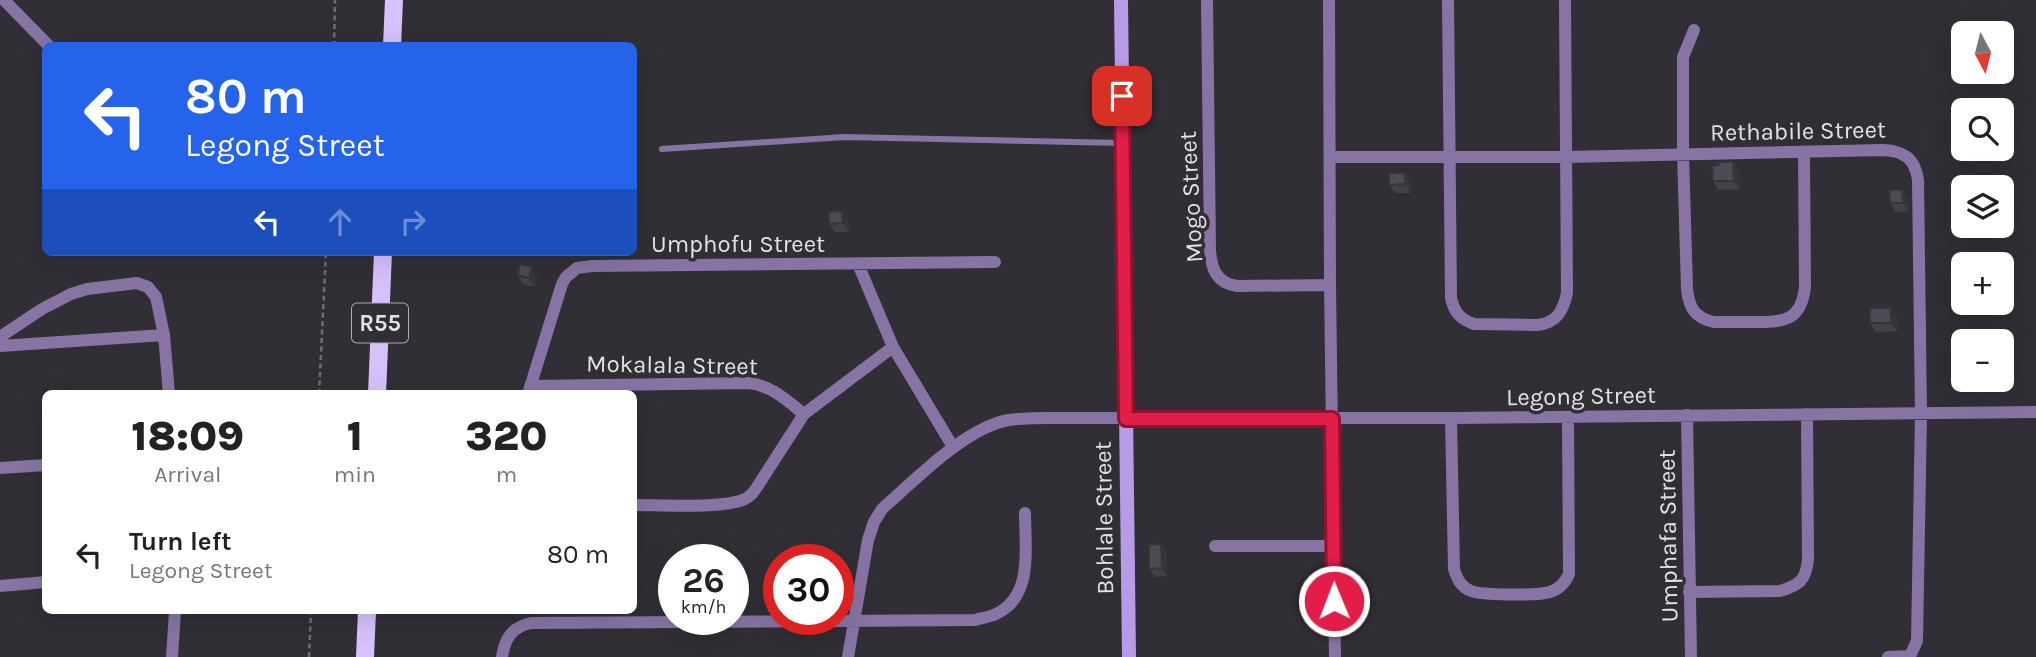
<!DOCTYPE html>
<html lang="en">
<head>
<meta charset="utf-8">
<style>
	body { margin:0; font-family:Karla,sans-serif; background:#f6f6f6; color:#222; height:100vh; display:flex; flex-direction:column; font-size:26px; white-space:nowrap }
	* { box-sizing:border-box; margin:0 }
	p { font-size:23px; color:#767676 }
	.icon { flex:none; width:38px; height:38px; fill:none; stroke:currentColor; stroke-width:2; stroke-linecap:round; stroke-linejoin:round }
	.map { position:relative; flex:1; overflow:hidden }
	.sheet { position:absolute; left:42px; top:390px; width:595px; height:224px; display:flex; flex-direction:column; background:#fff; border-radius:10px; box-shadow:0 7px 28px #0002 }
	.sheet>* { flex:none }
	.guide { position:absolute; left:42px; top:42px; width:595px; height:214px; border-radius:10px; box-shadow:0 7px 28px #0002; background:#2563eb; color:#fff; overflow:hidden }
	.needle { width:46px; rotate:173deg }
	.controls { position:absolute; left:1951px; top:21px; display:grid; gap:14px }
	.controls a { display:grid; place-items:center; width:63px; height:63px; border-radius:10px; background:#fff; box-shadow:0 7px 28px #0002; font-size:35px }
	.speed { position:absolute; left:658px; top:544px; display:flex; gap:14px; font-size:35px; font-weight:700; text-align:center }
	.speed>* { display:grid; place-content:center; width:91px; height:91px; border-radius:50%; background:#fff; box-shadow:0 7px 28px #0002; line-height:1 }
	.speed small { font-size:18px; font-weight:400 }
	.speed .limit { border:10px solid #d22; background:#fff; color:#111 }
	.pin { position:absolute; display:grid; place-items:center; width:60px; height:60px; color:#fff; margin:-30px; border-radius:14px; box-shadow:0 4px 10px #0006 }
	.me { position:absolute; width:77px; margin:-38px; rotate:359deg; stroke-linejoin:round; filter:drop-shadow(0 0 5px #0008) }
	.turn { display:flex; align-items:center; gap:24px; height:147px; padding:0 28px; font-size:32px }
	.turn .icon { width:91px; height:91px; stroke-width:2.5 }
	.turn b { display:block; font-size:49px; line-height:60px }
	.lanes { display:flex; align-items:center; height:66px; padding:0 28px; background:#0003; justify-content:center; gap:35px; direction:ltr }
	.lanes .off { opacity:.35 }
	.eta { display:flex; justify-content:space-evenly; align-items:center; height:119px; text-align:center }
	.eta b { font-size:42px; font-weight:800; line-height:49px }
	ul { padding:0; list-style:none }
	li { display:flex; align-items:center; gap:21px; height:91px; padding:0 28px }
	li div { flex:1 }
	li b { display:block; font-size:26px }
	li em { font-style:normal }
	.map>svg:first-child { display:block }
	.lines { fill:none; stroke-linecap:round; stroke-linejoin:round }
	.path { stroke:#706e75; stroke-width:2.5; stroke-dasharray:5 3.5; stroke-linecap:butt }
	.lane { stroke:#8774a5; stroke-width:6 }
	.street { stroke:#8774a5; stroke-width:12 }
	.secondary { stroke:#b89ae8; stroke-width:14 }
	.primary { stroke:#d7c1fd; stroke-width:18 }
	.wall { fill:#434048 }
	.shaded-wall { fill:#37343b }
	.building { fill:#4e4b54; stroke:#37343b; stroke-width:2 }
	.route-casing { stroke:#92132f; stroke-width:18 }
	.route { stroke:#e11d48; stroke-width:12 }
	.labels { text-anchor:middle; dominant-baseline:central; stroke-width:7; stroke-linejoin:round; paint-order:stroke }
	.shield { fill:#312e36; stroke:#aeacb2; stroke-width:2 }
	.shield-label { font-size:23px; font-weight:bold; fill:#e3e2e7 }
	.street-label { font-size:24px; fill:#e3e2e7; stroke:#312e36 }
</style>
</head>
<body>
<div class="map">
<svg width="2036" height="657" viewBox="0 0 2036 657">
	<rect width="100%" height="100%" fill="#312e36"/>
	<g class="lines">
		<path class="path" d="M 334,46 L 335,0
			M 319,394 L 326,252
			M 309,657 L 311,611"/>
		<path class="lane" d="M 662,149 L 845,137 L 1121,143"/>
		<path class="street" d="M 4,0 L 49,46
			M 1207,0 L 1210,249 C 1211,268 1216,283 1237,286 L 1330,285
			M 1329,0 L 1330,285 L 1335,657
			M 1448,0 L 1451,298 C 1454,312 1460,319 1474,324 L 1537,325 C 1557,323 1563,311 1567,293 L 1565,0
			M 1694,30 L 1683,57 L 1683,153 L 1687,289 C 1689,308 1695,318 1714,322 C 1727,322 1740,322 1753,322 C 1783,322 1801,322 1805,287 L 1804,153
			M 1330,157 L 1566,157 L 1883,150 C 1905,151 1915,159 1918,180 L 1921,414 L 1917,641 L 1910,656
			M 858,264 L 893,347 L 953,447
			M 0,337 L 42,309 L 71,294 L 87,289 L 137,283 L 148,287 L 156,297 L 164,335
			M 0,346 L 164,335 L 169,394
			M 530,386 L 749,383 C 772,386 786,400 804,414
			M 528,394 L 562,284 L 566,277 L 577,268 L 592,266 L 995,262
			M 1687,415 L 1691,657
			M 1451,418 L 1454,569 C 1457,579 1461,587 1471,591 C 1481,595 1538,596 1550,592 C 1560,589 1565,583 1569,574 L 1568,417
			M 0,468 L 46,465
			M 634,505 C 661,505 723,509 745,499 C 751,496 754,492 757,487 L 804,414 L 893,347
			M 1215,546 L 1333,546
			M 0,586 L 46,582
			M 1689,592 L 1780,591 C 1800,585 1806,580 1808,559 L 1807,414
			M 172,657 L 175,611
			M 502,657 C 505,638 512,627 531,623 L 975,620 C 982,618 990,617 996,614 C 1034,596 1025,547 1025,513
			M 848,657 L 868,540 L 874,522 L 882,509 C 915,480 966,427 1009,420 C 1029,417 1049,418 1069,418 L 1451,418 L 2036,412
			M 1888,657 L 1910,656"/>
		<path class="secondary" d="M 1121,0 L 1129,657"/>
		<path class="primary" d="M 392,46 L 394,0
			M 377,394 L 383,252
			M 365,657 L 367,611"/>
	</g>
	<path class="wall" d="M 1733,162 L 1739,170 L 1740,189 L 1718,190 L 1713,181 L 1719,165 Z
		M 1405,173 L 1411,181 L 1411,193 L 1395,193 L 1389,185 Z
		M 1908,198 L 1909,211 L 1895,212 L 1890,203 Z
		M 842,211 L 848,219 L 849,232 L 835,232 L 829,224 Z
		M 517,275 L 538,276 L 535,287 L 523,284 Z
		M 1891,308 L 1897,317 L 1897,331 L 1876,332 L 1870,323 Z
		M 1167,553 L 1167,576 L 1155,577 L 1149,569 Z"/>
	<path class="shaded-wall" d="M 1733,162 L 1739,170 L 1740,189 L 1734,181 Z
		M 1405,173 L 1411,181 L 1411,193 L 1405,184 Z
		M 1902,190 L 1908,198 L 1909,211 L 1903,203 Z
		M 842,211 L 848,219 L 849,232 L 843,223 Z
		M 532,267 L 538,276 L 535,287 L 529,278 Z
		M 1891,308 L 1897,317 L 1897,331 L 1891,323 Z
		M 1161,544 L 1167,553 L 1167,576 L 1162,568 Z"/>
	<path class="building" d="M 1718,162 L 1733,162 L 1734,181 L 1713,181 L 1712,166 L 1719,165 Z
		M 1389,173 L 1405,173 L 1405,184 L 1389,185 Z
		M 1889,190 L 1902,190 L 1903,203 L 1890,203 Z
		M 842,211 L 843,223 L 829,224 L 828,212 Z
		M 520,264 L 532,267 L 529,278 L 517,275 Z
		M 1870,308 L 1891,308 L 1891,323 L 1870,323 Z
		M 1161,544 L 1162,568 L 1149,569 L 1149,545 Z"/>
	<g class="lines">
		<g class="route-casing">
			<path id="route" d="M 1122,96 L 1126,419 L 1332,419 L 1334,601"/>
		</g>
		<use href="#route" class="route"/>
	</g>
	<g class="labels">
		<rect class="shield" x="352" y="303.5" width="56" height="39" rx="5"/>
		<g class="shield-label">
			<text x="380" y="323">R55</text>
		</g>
		<g class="street-label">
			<text transform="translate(1798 131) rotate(-1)">Rethabile Street</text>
			<text transform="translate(1191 197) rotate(-93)">Mogo Street</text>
			<text x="738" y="244">Umphofu Street</text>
			<text transform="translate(672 365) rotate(1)">Mokalala Street</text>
			<text transform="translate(1581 396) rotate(-1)">Legong Street</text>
			<text transform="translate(1104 518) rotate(-91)">Bohlale Street</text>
			<text transform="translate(1668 536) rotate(-91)">Umphafa Street</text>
		</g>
	</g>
</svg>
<div class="controls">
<a><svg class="needle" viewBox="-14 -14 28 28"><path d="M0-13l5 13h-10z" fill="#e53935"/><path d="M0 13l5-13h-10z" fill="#767676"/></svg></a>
<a><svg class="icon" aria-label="search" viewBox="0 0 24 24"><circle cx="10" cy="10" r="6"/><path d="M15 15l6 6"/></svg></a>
<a><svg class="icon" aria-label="layers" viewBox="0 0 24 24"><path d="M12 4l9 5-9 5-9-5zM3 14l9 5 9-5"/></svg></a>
<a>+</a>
<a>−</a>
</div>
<div class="speed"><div>26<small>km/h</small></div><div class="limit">30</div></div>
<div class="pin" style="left:1122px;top:96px;background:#d93025"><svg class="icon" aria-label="arrive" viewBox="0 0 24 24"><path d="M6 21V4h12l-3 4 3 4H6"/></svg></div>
<svg class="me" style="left:1334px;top:601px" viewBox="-20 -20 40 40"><circle r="17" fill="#e11d48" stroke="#fff" stroke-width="3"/><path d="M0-11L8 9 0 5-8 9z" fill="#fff"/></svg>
<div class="guide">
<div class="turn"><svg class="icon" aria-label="left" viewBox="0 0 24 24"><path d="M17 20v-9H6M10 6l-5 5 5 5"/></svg><div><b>80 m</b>Legong Street</div></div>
<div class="lanes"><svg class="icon" aria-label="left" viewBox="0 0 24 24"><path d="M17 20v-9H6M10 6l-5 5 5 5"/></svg><svg class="icon off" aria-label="ahead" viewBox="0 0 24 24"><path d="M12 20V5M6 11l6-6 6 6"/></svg><svg class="icon off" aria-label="right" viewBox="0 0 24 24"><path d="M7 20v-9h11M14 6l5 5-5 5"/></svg></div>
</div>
<section class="sheet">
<div class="eta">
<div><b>18:09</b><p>Arrival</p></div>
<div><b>1</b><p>min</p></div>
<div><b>320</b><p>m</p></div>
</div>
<ul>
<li><svg class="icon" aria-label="left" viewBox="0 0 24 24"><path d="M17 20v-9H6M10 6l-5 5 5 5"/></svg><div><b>Turn left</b><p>Legong Street</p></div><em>80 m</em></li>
</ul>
</section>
</div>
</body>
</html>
